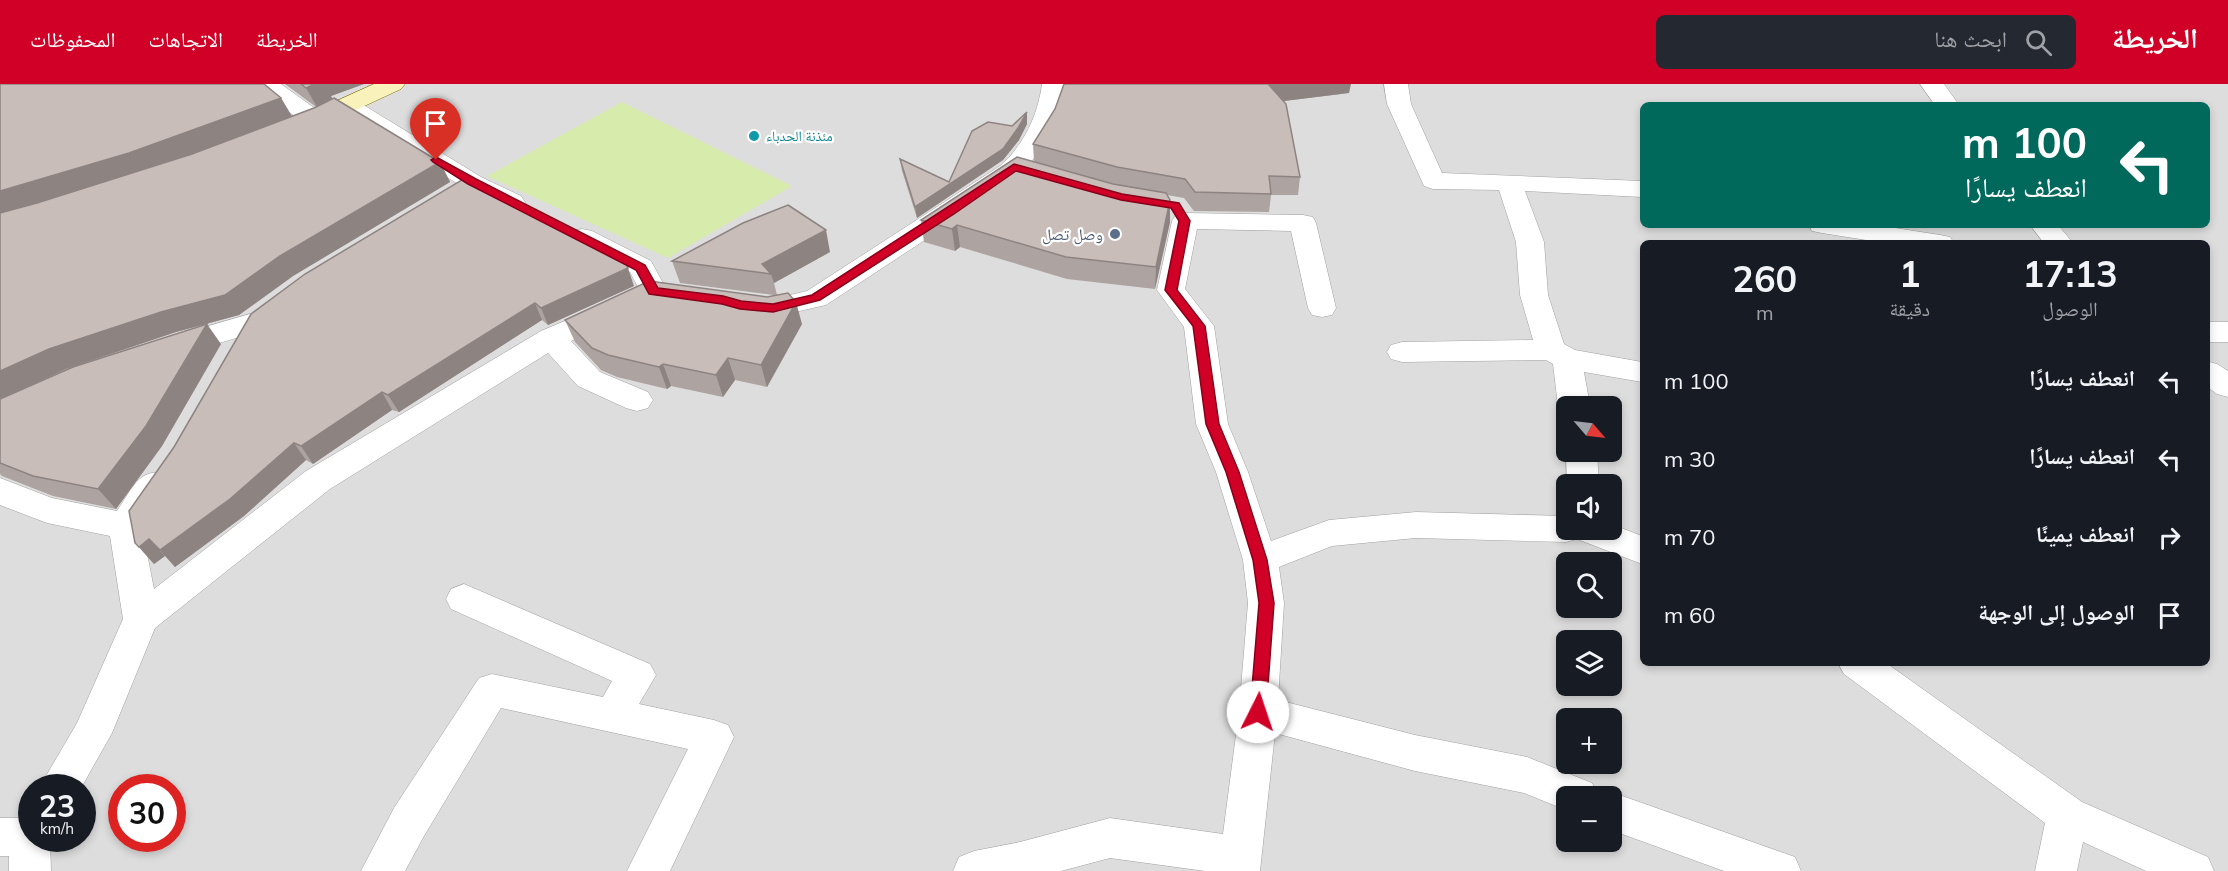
<!DOCTYPE html>
<html lang="ar">
<head>
<meta charset="utf-8">
<style>
	body { margin:0; font-family:Mulish,"Noto Naskh Arabic",sans-serif; background:#242831; color:#f1f3f6; direction:rtl; height:100vh; display:flex; flex-direction:column; font-size:22px; white-space:nowrap }
	* { box-sizing:border-box; margin:0 }
	p { font-size:20px; color:#9ea1a6 }
	.icon { flex:none; width:33px; height:33px; fill:none; stroke:currentColor; stroke-width:2; stroke-linecap:round; stroke-linejoin:round }
	.map { position:relative; flex:1; overflow:hidden; direction:ltr }
	.panel { position:absolute; left:1640px; top:156px; width:570px; height:426px; display:flex; flex-direction:column; background:#171b24; border-radius:9px; box-shadow:0 3px 9px #0003; direction:rtl }
	.panel>* { flex:none }
	.top-card { position:absolute; left:1640px; top:18px; width:570px; height:126px; border-radius:9px; box-shadow:0 3px 9px #0003; direction:rtl; background:#00695c; color:#fff; overflow:hidden }
	.needle { width:39px; rotate:118deg }
	.tools { position:absolute; left:1556px; top:312px; display:grid; gap:12px }
	.tools a { display:grid; place-items:center; width:66px; height:66px; border-radius:9px; background:#171b24; box-shadow:0 3px 9px #0003; font-size:30px }
	.speed { position:absolute; left:18px; top:690px; display:flex; gap:12px; font-size:30px; font-weight:700; text-align:center }
	.speed>* { display:grid; place-content:center; width:78px; height:78px; border-radius:50%; background:#171b24; box-shadow:0 3px 9px #0003; line-height:1 }
	.speed small { font-size:15px; font-weight:400 }
	.speed .limit { border:9px solid #d22; background:#fff; color:#111 }
	.pin { position:absolute; display:grid; place-items:center; width:51px; height:51px; color:#fff; margin:-62px -26px; border-radius:50% 50% 50% 0; rotate:-45deg; box-shadow:0 0 6px #0007 }
	.pin .icon { rotate:45deg }
	.me { position:absolute; width:66px; margin:-33px; rotate:4deg; stroke-linejoin:round; filter:drop-shadow(0 0 4px #0008) }
	.turn { display:flex; align-items:center; gap:21px; height:126px; padding:0 24px; font-size:27px }
	.turn .icon { width:78px; height:78px; stroke-width:2.5 }
	.turn b { display:block; font-size:42px; line-height:51px }
	.eta { display:flex; justify-content:space-evenly; align-items:center; height:102px; text-align:center }
	.eta b { font-size:36px; font-weight:700; line-height:42px }
	ul { padding:0; list-style:none }
	li { display:flex; align-items:center; gap:18px; height:78px; padding:0 24px }
	li div { flex:1 }
	li b { display:block; font-size:22px }
	li em { font-style:normal }
	header { display:flex; align-items:center; gap:36px; box-sizing:border-box; height:84px; padding:0 30px; background:#d00026; color:#fff }
	header strong { font-size:28px }
	nav { display:flex; gap:33px; margin-inline-start:auto; font-size:21px }
	.search { width:420px; height:54px; background:#242831; display:flex; align-items:center; gap:15px; box-sizing:border-box; padding:0 21px; border-radius:9px; color:#9ea1a6; font-size:22px }
	.map>svg:first-child { display:block }
	.residential { fill:#dedddd; fill-rule:evenodd }
	.grass { fill:#d6ebac }
	.lines { fill:none; stroke-linecap:round; stroke-linejoin:round }
	.street-casing { stroke:#a1a1a1; stroke-width:1 }
	.secondary-casing { stroke:#7a7204; stroke-width:1 }
	.street { fill:#fff; fill-rule:evenodd }
	.secondary { fill:#faf2bb; fill-rule:evenodd }
	.wall { fill:#ada3a0 }
	.shaded-wall { fill:#8d8482 }
	.building { fill:#c9bdba; stroke:#8d8482; stroke-width:1.5 }
	.route { fill:#d00026; stroke:#870019; stroke-width:1.5 }
	.culture-dot { fill:#0f9aa8; stroke:#fff; stroke-width:2 }
	.service-dot { fill:#5c6f8a; stroke:#fff; stroke-width:2 }
	.labels { text-anchor:middle; dominant-baseline:central; stroke-width:4.5; stroke-linejoin:round; paint-order:stroke }
	.far-culture-label { font-size:14px; fill:#0d838f; stroke:#fff; text-anchor:start }
	.service-label { font-size:16px; fill:#4e5e75; stroke:#fff; text-anchor:end }
</style>
</head>
<body>
<header>
<strong>الخريطة</strong>
<div class="search"><svg class="icon" aria-label="search" viewBox="0 0 24 24"><circle cx="10" cy="10" r="6"/><path d="M15 15l6 6"/></svg>ابحث هنا</div>
<nav><a>الخريطة</a><a>الاتجاهات</a><a>المحفوظات</a></nav>
</header>
<div class="map">
<svg width="2228" height="787" viewBox="0 0 2228 787">
	<rect width="100%" height="100%" fill="#f1ebe6"/>
	<path class="residential" d="M 0,0 L 2228,0 L 2228,787 L 0,787 ZM 1642,21 L 2206,21 L 2206,141 L 1642,141 ZM 1642,159 L 2206,159 L 2206,579 L 1642,579 ZM 1566,322 L 1611,322 L 1611,368 L 1566,368 ZM 1566,400 L 1611,400 L 1611,446 L 1566,446 ZM 1566,478 L 1611,478 L 1611,524 L 1566,524 ZM 1566,556 L 1611,556 L 1611,602 L 1566,602 ZM 1566,634 L 1611,634 L 1611,680 L 1566,680 ZM 32,704 L 82,704 L 82,754 L 32,754 ZM 122,704 L 172,704 L 172,754 L 122,754 ZM 1566,712 L 1611,712 L 1611,758 L 1566,758 Z"/>
	<path class="grass" d="M 622,18 L 792,102 L 668,174 L 487,92 Z"/>
	<g class="lines">
		<g class="street-casing">
			<path id="street" d="M 254,0 L 281,0 L 324,31 L 327,36 L 324,41 L 315,43 L 306,41 Z
				M 1042,0 L 1066,0 L 1062,22 L 1048,56 L 1023,88 L 1001,106 L 826,221 L 773,233 L 741,229 L 737,222 L 741,215 L 751,213 L 773,215 L 807,207 L 1000,82 C 1024,61 1038,31 1042,0 Z
				M 1384,0 L 1408,0 L 1411,20 L 1442,89 L 1642,97 L 1642,113 L 1525,107 L 1544,158 L 1548,211 L 1564,260 L 1575,266 L 1642,278 L 1642,298 L 1584,288 L 1590,322 L 1566,322 L 1566,331 L 1558,322 L 1553,280 L 1546,276 L 1402,278 L 1391,275 L 1387,268 L 1391,261 L 1402,258 L 1533,256 L 1520,211 L 1516,158 L 1499,106 L 1433,105 L 1424,102 L 1387,20 Z
				M 1920,0 L 1944,0 L 1959,21 L 1935,21 Z
				M 348,15 L 357,17 L 481,93 L 521,112 L 525,118 L 521,124 L 512,126 L 503,124 L 463,103 L 339,27 L 336,22 L 339,17 Z
				M 1185,129 L 1303,131 L 1313,133 L 1316,139 L 1336,224 L 1332,231 L 1322,233 L 1312,231 L 1308,224 L 1291,147 L 1197,145 L 1185,205 L 1214,242 L 1228,340 L 1248,388 L 1271,457 L 1329,436 L 1416,428 L 1566,432 L 1566,446 L 1611,446 L 1611,440 L 1642,452 L 1642,480 L 1577,455 L 1566,458 L 1416,454 L 1332,462 L 1279,483 L 1284,519 L 1278,616 L 1415,651 L 1527,673 L 1592,699 L 1598,712 L 1566,712 L 1566,726 L 1524,709 L 1415,687 L 1275,649 L 1260,787 L 1205,787 L 1110,774 L 1061,787 L 953,787 L 959,773 L 974,767 L 1020,758 L 1110,734 L 1223,750 L 1239,628 L 1248,519 L 1243,476 L 1216,388 L 1196,340 L 1184,243 L 1157,206 L 1172,137 L 1176,131 Z
				M 1809,141 L 1876,141 L 1940,151 L 1950,153 L 1954,159 L 1885,159 L 1822,149 L 1812,147 Z
				M 2030,141 L 2058,141 L 2073,159 L 2044,159 Z
				M 582,145 L 592,147 L 651,177 L 663,199 L 695,204 L 699,211 L 695,218 L 685,220 L 643,213 L 630,188 L 572,159 L 568,153 L 572,147 Z
				M 610,218 L 620,220 L 625,227 L 620,234 L 571,257 L 600,288 L 648,308 L 653,316 L 648,324 L 637,327 L 626,324 L 578,302 L 548,269 L 330,405 L 155,544 L 112,649 L 81,704 L 39,704 L 77,639 L 123,535 L 110,452 L 47,439 L 0,421 L 0,394 L 52,414 L 117,427 C 131,407 139,382 167,390 L 172,399 L 142,444 L 154,505 L 306,387 L 541,247 Z
				M 250,230 L 260,233 L 265,240 L 260,247 L 171,273 L 160,270 L 156,263 L 160,256 Z
				M 2206,238 L 2228,238 L 2228,258 L 2206,258 Z
				M 2206,277 L 2217,280 L 2228,287 L 2228,313 L 2217,310 L 2206,302 Z
				M 1566,366 L 1597,368 L 1599,400 L 1567,400 Z
				M 464,500 L 650,580 L 656,591 L 639,620 L 714,636 L 728,641 L 734,653 L 670,787 L 627,787 L 688,665 L 501,624 L 424,752 L 405,787 L 361,787 L 394,724 L 479,594 L 492,590 L 603,613 L 612,597 L 451,525 L 446,515 L 451,505 Z
				M 1838,579 L 1886,579 L 2082,718 L 2208,773 L 2214,787 L 2146,787 L 2083,758 L 2077,787 L 2035,787 L 2045,739 L 1844,590 Z
				M 1611,708 L 1795,773 L 1801,787 L 1724,787 L 1611,746 L 1611,712 L 1599,712 Z
				M 32,730 L 32,754 L 50,754 L 51,787 L 9,787 L 9,772 L 0,772 L 0,734 L 22,734 Z"/>
		</g>
		<g class="secondary-casing">
			<path id="secondary" d="M 374,0 L 405,0 L 401,5 L 317,44 L 308,46 L 299,44 L 296,39 L 299,34 Z"/>
		</g>
		<use href="#street" class="street"/>
		<use href="#secondary" class="secondary"/>
	</g>
	<path class="wall" d="M 0,0 L 281,14 L 292,32 L 316,23 L 285,0 L 364,0 L 331,12 L 332,15 L 440,78 L 450,98 L 293,192 L 239,231 L 176,248 L 66,285 L 11,310 L 221,260 L 162,362 L 116,425 L 53,412 L 2,392 L 0,390 Z
		M 1349,9 L 1283,17 L 1300,93 L 1298,111 L 1271,111 L 1269,128 L 1194,127 L 1184,114 L 1167,111 L 1170,138 L 1155,205 L 1067,195 L 960,163 L 955,167 L 924,158 L 921,136 L 1034,78 L 1033,60 L 1055,25 Z
		M 1027,40 L 1019,56 L 1003,76 L 917,134 L 902,87 L 900,75 L 949,98 L 1012,42 Z
		M 830,168 L 774,199 L 777,211 L 802,240 L 767,303 L 735,296 L 723,313 L 671,302 L 667,305 L 617,293 L 601,286 L 575,258 L 565,236 L 767,213 L 774,211 L 680,199 L 672,177 Z
		M 634,202 L 548,241 L 542,236 L 399,328 L 392,326 L 313,380 L 306,376 L 244,432 L 175,483 L 165,472 L 154,480 L 135,459 L 174,363 L 251,230 Z"/>
	<path class="shaded-wall" d="M 315,0 L 364,0 L 331,12 L 333,16 L 317,23 L 306,4 Z
		M 1275,0 L 1351,0 L 1349,9 L 1267,19 L 1269,1 Z
		M 281,14 L 292,33 L 142,88 L 0,132 L 0,107 Z
		M 1027,28 L 1027,40 L 1019,56 L 1003,76 L 917,134 L 915,123 L 1003,65 Z
		M 440,78 L 450,98 L 293,192 L 239,231 L 176,248 L 66,285 L 0,316 L 0,287 L 49,265 L 280,172 Z
		M 1170,116 L 1170,138 L 1155,205 L 1156,183 Z
		M 957,141 L 960,163 L 955,167 L 952,145 Z
		M 826,146 L 830,168 L 774,199 L 771,190 L 762,180 Z
		M 628,184 L 634,202 L 548,241 L 541,224 Z
		M 796,218 L 802,240 L 767,303 L 761,281 Z
		M 535,219 L 542,236 L 399,328 L 388,311 Z
		M 207,240 L 221,260 L 162,362 L 116,425 L 98,405 Z
		M 728,274 L 735,296 L 723,313 L 716,291 Z
		M 663,280 L 671,302 L 667,305 L 659,283 Z
		M 382,308 L 392,326 L 313,380 L 301,362 Z
		M 294,359 L 306,376 L 244,432 L 175,483 L 160,466 Z
		M 149,455 L 165,472 L 154,480 L 139,463 Z"/>
	<path class="building" d="M 0,0 L 264,0 L 281,14 L 129,69 L 0,107 Z
		M 301,0 L 315,0 L 306,4 Z
		M 1064,0 L 1275,0 L 1269,1 L 1286,20 L 1300,93 L 1269,92 L 1271,110 L 1195,108 L 1185,95 L 1117,83 L 1033,60 L 1055,25 Z
		M 334,14 L 440,78 L 280,172 L 225,211 L 161,228 L 49,265 L 0,287 L 0,129 L 37,119 L 192,70 L 314,24 Z
		M 1027,28 L 1018,44 L 1003,65 L 915,123 L 900,75 L 949,98 L 972,47 L 988,38 L 1012,42 Z
		M 1017,73 L 1113,100 L 1166,109 L 1170,116 L 1156,183 L 1066,173 L 957,141 L 952,145 L 921,136 Z
		M 465,94 L 622,173 L 628,184 L 541,224 L 535,219 L 388,311 L 382,308 L 301,362 L 294,359 L 230,415 L 160,466 L 149,455 L 139,463 L 135,459 L 129,427 L 174,363 L 251,230 L 305,190 Z
		M 788,121 L 826,146 L 762,180 L 771,190 L 672,177 L 743,139 Z
		M 649,197 L 767,213 L 788,209 L 796,218 L 761,281 L 728,274 L 716,291 L 663,280 L 659,283 L 608,271 L 592,264 L 565,236 Z
		M 207,240 L 146,342 L 98,405 L 33,392 L 0,379 L 0,315 L 73,283 Z"/>
	<path class="route" d="M 436,73 L 476,95 L 645,181 L 658,204 L 723,212 L 741,217 L 773,220 L 812,211 L 1014,80 L 1122,110 L 1179,119 L 1190,137 L 1177,206 L 1205,242 L 1219,340 L 1239,388 L 1267,476 L 1274,519 L 1266,628 L 1264,633 L 1258,635 L 1253,633 L 1250,628 L 1259,519 L 1253,476 L 1226,388 L 1206,340 L 1193,242 L 1165,206 L 1179,137 L 1171,124 L 1121,116 L 1016,87 L 954,130 L 820,216 L 773,228 L 740,225 L 722,220 L 649,210 L 636,186 L 468,100 L 433,78 L 431,76 Z"/>
	<circle class="culture-dot" cx="754" cy="52" r="6"/>
	<circle class="service-dot" cx="1115" cy="150" r="6"/>
	<g class="labels">
		<g class="far-culture-label">
			<text x="766" y="52">مئذنة الحدباء</text>
		</g>
		<g class="service-label">
			<text x="1103" y="150">وصل تصل</text>
		</g>
	</g>
</svg>
<div class="tools">
<a><svg class="needle" viewBox="-14 -14 28 28"><path d="M0-13l5 13h-10z" fill="#e53935"/><path d="M0 13l5-13h-10z" fill="#9ea1a6"/></svg></a>
<a><svg class="icon" aria-label="sound" viewBox="0 0 24 24"><path d="M4 9h4l5-4v14l-5-4H4zM17 9q2 3 0 6"/></svg></a>
<a><svg class="icon" aria-label="search" viewBox="0 0 24 24"><circle cx="10" cy="10" r="6"/><path d="M15 15l6 6"/></svg></a>
<a><svg class="icon" aria-label="layers" viewBox="0 0 24 24"><path d="M12 4l9 5-9 5-9-5zM3 14l9 5 9-5"/></svg></a>
<a>+</a>
<a>−</a>
</div>
<div class="speed"><div>23<small>km/h</small></div><div class="limit">30</div></div>
<div class="pin" style="left:436px;top:76px;background:#d93025"><svg class="icon" aria-label="arrive" viewBox="0 0 24 24"><path d="M6 21V4h12l-3 4 3 4H6"/></svg></div>
<svg class="me" style="left:1258px;top:628px" viewBox="-20 -20 40 40"><circle r="19" fill="#fff"/><path d="M0-13L10 11 0 6-10 11z" fill="#d00026"/></svg>
<div class="top-card">
<div class="turn"><svg class="icon" aria-label="left" viewBox="0 0 24 24"><path d="M17 20v-9H6M10 6l-5 5 5 5"/></svg><div><b>100 m</b>انعطف يسارًا</div></div>
</div>
<section class="panel">
<div class="eta">
<div><b>17:13</b><p>الوصول</p></div>
<div><b>1</b><p>دقيقة</p></div>
<div><b>260</b><p>m</p></div>
</div>
<ul>
<li><svg class="icon" aria-label="left" viewBox="0 0 24 24"><path d="M17 20v-9H6M10 6l-5 5 5 5"/></svg><div><b>انعطف يسارًا</b></div><em>100 m</em></li>
<li><svg class="icon" aria-label="left" viewBox="0 0 24 24"><path d="M17 20v-9H6M10 6l-5 5 5 5"/></svg><div><b>انعطف يسارًا</b></div><em>30 m</em></li>
<li><svg class="icon" aria-label="right" viewBox="0 0 24 24"><path d="M7 20v-9h11M14 6l5 5-5 5"/></svg><div><b>انعطف يمينًا</b></div><em>70 m</em></li>
<li><svg class="icon" aria-label="arrive" viewBox="0 0 24 24"><path d="M6 21V4h12l-3 4 3 4H6"/></svg><div><b>الوصول إلى الوجهة</b></div><em>60 m</em></li>
</ul>
</section>
</div>
</body>
</html>
